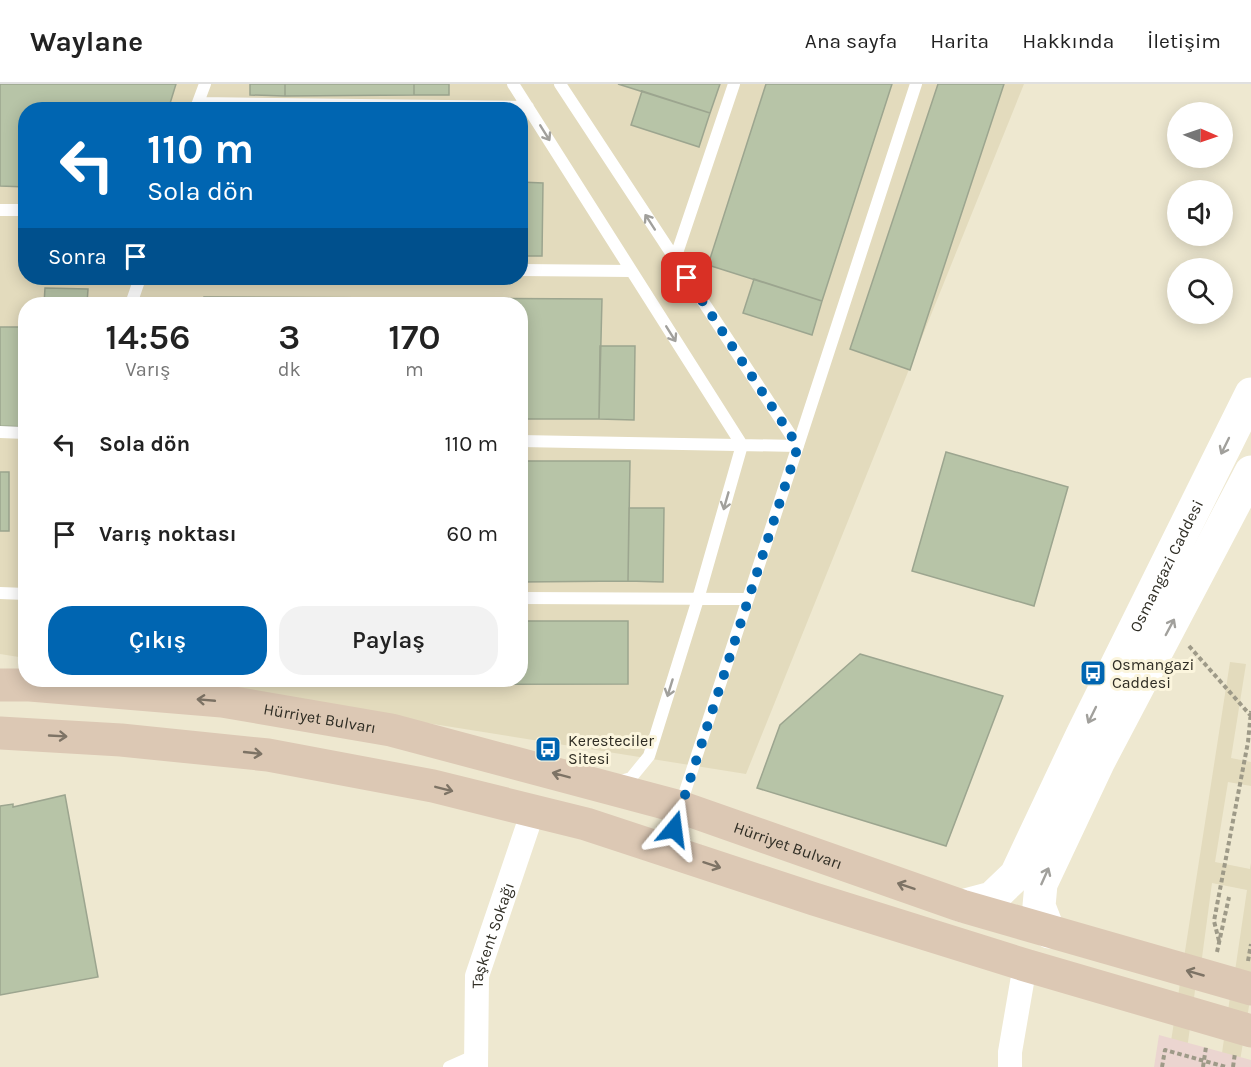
<!DOCTYPE html>
<html lang="tr">
<head>
<meta charset="utf-8">
<style>
	body { margin:0; font-family:Karla,sans-serif; background:#f2f2f2; color:#222; height:100vh; display:flex; flex-direction:column; font-size:22px; white-space:nowrap }
	* { box-sizing:border-box; margin:0 }
	p { font-size:20px; color:#767676 }
	.icon { flex:none; width:33px; height:33px; fill:none; stroke:currentColor; stroke-width:2; stroke-linecap:round; stroke-linejoin:round }
	.map { position:relative; flex:1; overflow:hidden }
	.details { position:absolute; left:18px; top:213px; width:510px; height:390px; display:flex; flex-direction:column; background:#fff; border-radius:24px; box-shadow:0 3px 15px #0003 }
	.details>* { flex:none }
	.top-card { position:absolute; left:18px; top:18px; width:510px; height:183px; border-radius:24px; box-shadow:0 3px 15px #0003; background:#0065b1; color:#fff; overflow:hidden }
	.needle { width:39px; rotate:92deg }
	.fabs { position:absolute; left:1167px; top:18px; display:grid; gap:12px }
	.fabs a { display:grid; place-items:center; width:66px; height:66px; border-radius:50%; background:#fff; box-shadow:0 3px 15px #0003; font-size:30px }
	.pin { position:absolute; display:grid; place-items:center; width:51px; height:51px; color:#fff; margin:-26px; border-radius:12px; box-shadow:0 3px 9px #0006 }
	.me { position:absolute; width:66px; margin:-33px; rotate:16deg; stroke-linejoin:round; filter:drop-shadow(0 0 4px #0008) }
	.turn { display:flex; align-items:center; gap:21px; height:126px; padding:0 30px; font-size:27px }
	.turn .icon { width:78px; height:78px; stroke-width:2.5 }
	.turn b { display:block; font-size:42px; line-height:51px }
	.then { display:flex; align-items:center; height:57px; padding:0 30px; background:#0003; gap:12px; font-size:22px }
	.eta { display:flex; justify-content:space-evenly; align-items:center; height:102px; text-align:center }
	.eta b { font-size:36px; font-weight:600; line-height:42px }
	.action { display:flex; gap:12px; margin-top:auto; padding:12px 30px }
	.action a { flex:1; height:69px; border-radius:24px; background:#0065b1; color:#fff; font-size:24px; font-weight:600; line-height:69px; text-align:center }
	.action a+a { background:#f2f2f2; color:#222 }
	ul { padding:0; list-style:none }
	li { display:flex; align-items:center; gap:18px; height:90px; padding:0 30px }
	li div { flex:1 }
	li b { display:block; font-size:22px }
	li em { font-style:normal }
	header { display:flex; align-items:center; gap:36px; box-sizing:border-box; height:84px; padding:0 30px; background:#fff; border-bottom:2px solid #e0e0e0 }
	header strong { font-size:28px }
	nav { display:flex; gap:33px; margin-inline-start:auto; font-size:21px }
	.map>svg:first-child { display:block }
	.built { fill:#e3dbbd; fill-rule:evenodd }
	.green { fill:#ebd5d0 }
	.building { fill:#b7c4a7; stroke:#9ca58f; stroke-width:1.5 }
	.lines { fill:none; stroke-linecap:round; stroke-linejoin:round }
	.path { stroke:#9e9a88; stroke-width:4; stroke-dasharray:4.5 3; stroke-linecap:butt }
	.lane { stroke:#fff; stroke-width:12 }
	.street { stroke:#fff; stroke-width:24 }
	.secondary { stroke:#fff; stroke-width:33 }
	.primary { stroke:#dcc8b4; stroke-width:33 }
	.oneway { stroke:#a1a09c }
	.oneway2 { stroke:#7d7365 }
	.route { stroke:#0065b1; stroke-width:10; stroke-dasharray:0 18 }
	.labels { text-anchor:middle; dominant-baseline:central; stroke-width:6; stroke-linejoin:round; paint-order:stroke }
	.street-label { font-size:16px; fill:#2f2d24; stroke:#fbf5dd }
	.poi-label { font-size:16px; fill:#2f2d24; stroke:#fbf5dd; text-anchor:start }
</style>
</head>
<body>
<header>
<strong>Waylane</strong>
<nav><a>Ana sayfa</a><a>Harita</a><a>Hakkında</a><a>İletişim</a></nav>
</header>
<div class="map">
<svg width="1251" height="983" viewBox="0 0 1251 983">
	<rect width="100%" height="100%" fill="#eee8d0"/>
	<path class="built" d="M 0,0 L 1024,0 L 746,690 L 157,596 L 520,596 L 520,220 L 26,220 L 25,574 L 0,570 ZM 26,26 L 520,26 L 520,194 L 26,194 Z
		M 1230,578 L 1246,580 L 1231,674 L 1251,678 L 1251,702 L 1228,698 L 1215,778 L 1250,785 L 1251,779 L 1251,910 L 1239,983 L 1220,983 L 1231,906 L 1196,899 L 1185,980 L 1167,983 ZM 1212,799 L 1247,806 L 1235,887 L 1201,881 Z"/>
	<path class="green" d="M 1159,951 L 1251,976 L 1251,983 L 1154,983 Z"/>
	<path class="building" d="M 0,0 L 176,0 L 168,26 L 26,26 L 26,103 L 0,102 Z
		M 250,0 L 285,0 L 285,12 L 250,11 Z
		M 285,0 L 414,0 L 414,11 L 285,12 Z
		M 414,0 L 449,0 L 449,11 L 414,11 Z
		M 618,0 L 720,0 L 710,29 Z
		M 766,0 L 892,0 L 822,217 L 708,181 Z
		M 938,0 L 1004,0 L 910,286 L 850,265 Z
		M 642,7 L 710,29 L 699,63 L 631,41 Z
		M 520,98 L 543,99 L 542,172 L 520,172 Z
		M 754,195 L 822,217 L 812,251 L 743,229 Z
		M 45,204 L 88,205 L 87,220 L 44,220 Z
		M 204,213 L 602,215 L 599,335 L 520,335 L 520,220 L 204,220 Z
		M 0,243 L 26,243 L 26,343 L 0,342 Z
		M 600,262 L 635,262 L 634,336 L 599,335 Z
		M 946,368 L 1068,403 L 1034,522 L 912,487 Z
		M 520,377 L 630,377 L 628,497 L 520,498 Z
		M 0,388 L 9,388 L 9,447 L 0,447 Z
		M 629,424 L 664,424 L 663,498 L 628,497 Z
		M 520,537 L 628,537 L 628,600 L 141,601 L 141,596 L 520,596 Z
		M 860,570 L 1003,612 L 946,762 L 757,704 L 780,641 Z
		M 65,711 L 98,893 L 0,911 L 0,722 L 13,720 L 13,723 Z"/>
	<g class="lines">
		<path class="path" d="M 1189,562 L 1251,632
			M 1219,857 L 1214,837 L 1248,658 L 1251,627
			M 1217,868 L 1229,813
			M 1248,877 L 1251,860
			M 1162,983 L 1165,966 L 1226,983
			M 1203,983 L 1206,963
			M 1233,983 L 1235,969"/>
		<path class="lane" d="M 513,0 L 742,361 L 698,515 L 649,672 L 631,694 L 618,698
			M 560,0 L 798,362
			M 198,19 L 528,23
			M 196,24 L 205,0
			M 0,126 L 26,126
			M 675,175 L 734,0
			M 520,186 L 631,187
			M 131,220 L 140,194
			M 0,348 L 26,349
			M 520,357 L 798,362
			M 0,509 L 26,510
			M 520,514 L 748,515
			M 669,766 L 680,723 L 916,0
			M 449,983 L 476,971"/>
		<g class="street">
			<path id="s1" d="M 476,983 L 477,892 L 533,727"/>
			<path d="M 1010,983 L 1010,968 L 1025,881"/>
		</g>
		<g class="secondary">
			<path id="s2" d="M 962,822 L 992,814 L 1016,791 L 1082,651 L 1251,310"/>
			<path d="M 1049,848 L 1039,822 L 1041,800 L 1099,677 L 1251,388"/>
		</g>
		<g class="primary">
			<path id="s3" d="M 0,601 L 30,601 L 222,617 L 391,646 L 680,723 L 962,822 L 1251,905"/>
			<path d="M 0,649 L 121,656 L 268,671 L 433,702 L 586,740 L 814,815 L 1025,881 L 1251,947"/>
		</g>
	</g>
	<defs><path id="oneway-shaft" d="M-6 0H5M1.5-3L5.5 0L1.5 3" fill="none" stroke-width="1.6" stroke-linecap="round" stroke-linejoin="round" transform="scale(1.5)"/></defs>
	<g class="oneway">
		<use href="#oneway-shaft" transform="translate(545 49) rotate(58)"/>
		<use href="#oneway-shaft" transform="translate(650 138) rotate(-123)"/>
		<use href="#oneway-shaft" transform="translate(671 250) rotate(58)"/>
		<use href="#oneway-shaft" transform="translate(1225 362) rotate(116)"/>
		<use href="#oneway-shaft" transform="translate(726 417) rotate(106)"/>
		<use href="#oneway-shaft" transform="translate(1170 543) rotate(-62)"/>
		<use href="#oneway-shaft" transform="translate(670 604) rotate(107)"/>
		<use href="#oneway-shaft" transform="translate(1092 631) rotate(116)"/>
		<use href="#oneway-shaft" transform="translate(1045 792) rotate(-66)"/>
	</g>
	<g class="oneway2">
		<use href="#oneway-shaft" transform="translate(206 616) rotate(-175)"/>
		<use href="#oneway-shaft" transform="translate(58 652) rotate(3)"/>
		<use href="#oneway-shaft" transform="translate(253 669) rotate(6)"/>
		<use href="#oneway-shaft" transform="translate(561 691) rotate(-165)"/>
		<use href="#oneway-shaft" transform="translate(444 705) rotate(14)"/>
		<use href="#oneway-shaft" transform="translate(712 781) rotate(18)"/>
		<use href="#oneway-shaft" transform="translate(906 802) rotate(-161)"/>
		<use href="#oneway-shaft" transform="translate(1195 889) rotate(-164)"/>
	</g>
	<g class="lines">
		<path class="route" d="M 674,745 L 798,362 L 687,194"/>
	</g>
	<defs>
		<g id="bus-square" transform="scale(1.35)"><rect x="-9" y="-9" width="18" height="18" rx="4" fill="#0065b1" stroke="#fbf5dd"/><path d="M-5-6H5V4H4V6H2V4H-2V6H-4V4H-5ZM-3.5-4V0h7V-4ZM-3.5 1.2v1.5H-2V1.2ZM2 1.2v1.5H3.5V1.2Z" fill="#fff"/></g>
	</defs>
	<g fill-rule="evenodd">
		<use href="#bus-square" x="1093" y="589"/>
		<use href="#bus-square" x="548" y="665"/>
	</g>
	<g class="labels">
		<g class="street-label">
			<text stroke="none"><textPath href="#s2" startOffset="408">Osmangazi Caddesi</textPath></text>
			<text stroke="none"><textPath href="#s3" startOffset="322">Hürriyet Bulvarı</textPath></text>
			<text stroke="none"><textPath href="#s3" startOffset="808">Hürriyet Bulvarı</textPath></text>
			<text stroke="none"><textPath href="#s1" startOffset="134">Taşkent Sokağı</textPath></text>
		</g>
		<g class="poi-label">
			<text x="1112" y="580">Osmangazi̇<tspan x="1112" dy="18">Caddesi̇</tspan></text>
			<text x="568" y="656">Keresteciler<tspan x="568" dy="18">Sitesi</tspan></text>
		</g>
	</g>
</svg>
<div class="fabs">
<a><svg class="needle" viewBox="-14 -14 28 28"><path d="M0-13l5 13h-10z" fill="#e53935"/><path d="M0 13l5-13h-10z" fill="#767676"/></svg></a>
<a><svg class="icon" aria-label="sound" viewBox="0 0 24 24"><path d="M4 9h4l5-4v14l-5-4H4zM17 9q2 3 0 6"/></svg></a>
<a><svg class="icon" aria-label="search" viewBox="0 0 24 24"><circle cx="10" cy="10" r="6"/><path d="M15 15l6 6"/></svg></a>
</div>
<div class="pin" style="left:687px;top:194px;background:#d93025"><svg class="icon" aria-label="arrive" viewBox="0 0 24 24"><path d="M6 21V4h12l-3 4 3 4H6"/></svg></div>
<svg class="me" style="left:674px;top:745px" viewBox="-20 -20 40 40"><path d="M0-17L14 15 0 8-14 15z" fill="#0065b1" stroke="#fff" stroke-width="4"/></svg>
<div class="top-card">
<div class="turn"><svg class="icon" aria-label="left" viewBox="0 0 24 24"><path d="M17 20v-9H6M10 6l-5 5 5 5"/></svg><div><b>110 m</b>Sola dön</div></div>
<div class="then">Sonra<svg class="icon" aria-label="arrive" viewBox="0 0 24 24"><path d="M6 21V4h12l-3 4 3 4H6"/></svg></div>
</div>
<section class="details">
<div class="eta">
<div><b>14:56</b><p>Varış</p></div>
<div><b>3</b><p>dk</p></div>
<div><b>170</b><p>m</p></div>
</div>
<ul>
<li><svg class="icon" aria-label="left" viewBox="0 0 24 24"><path d="M17 20v-9H6M10 6l-5 5 5 5"/></svg><div><b>Sola dön</b></div><em>110 m</em></li>
<li><svg class="icon" aria-label="arrive" viewBox="0 0 24 24"><path d="M6 21V4h12l-3 4 3 4H6"/></svg><div><b>Varış noktası</b></div><em>60 m</em></li>
</ul>
<div class="action"><a>Çıkış</a><a>Paylaş</a></div>
</section>
</div>
</body>
</html>
